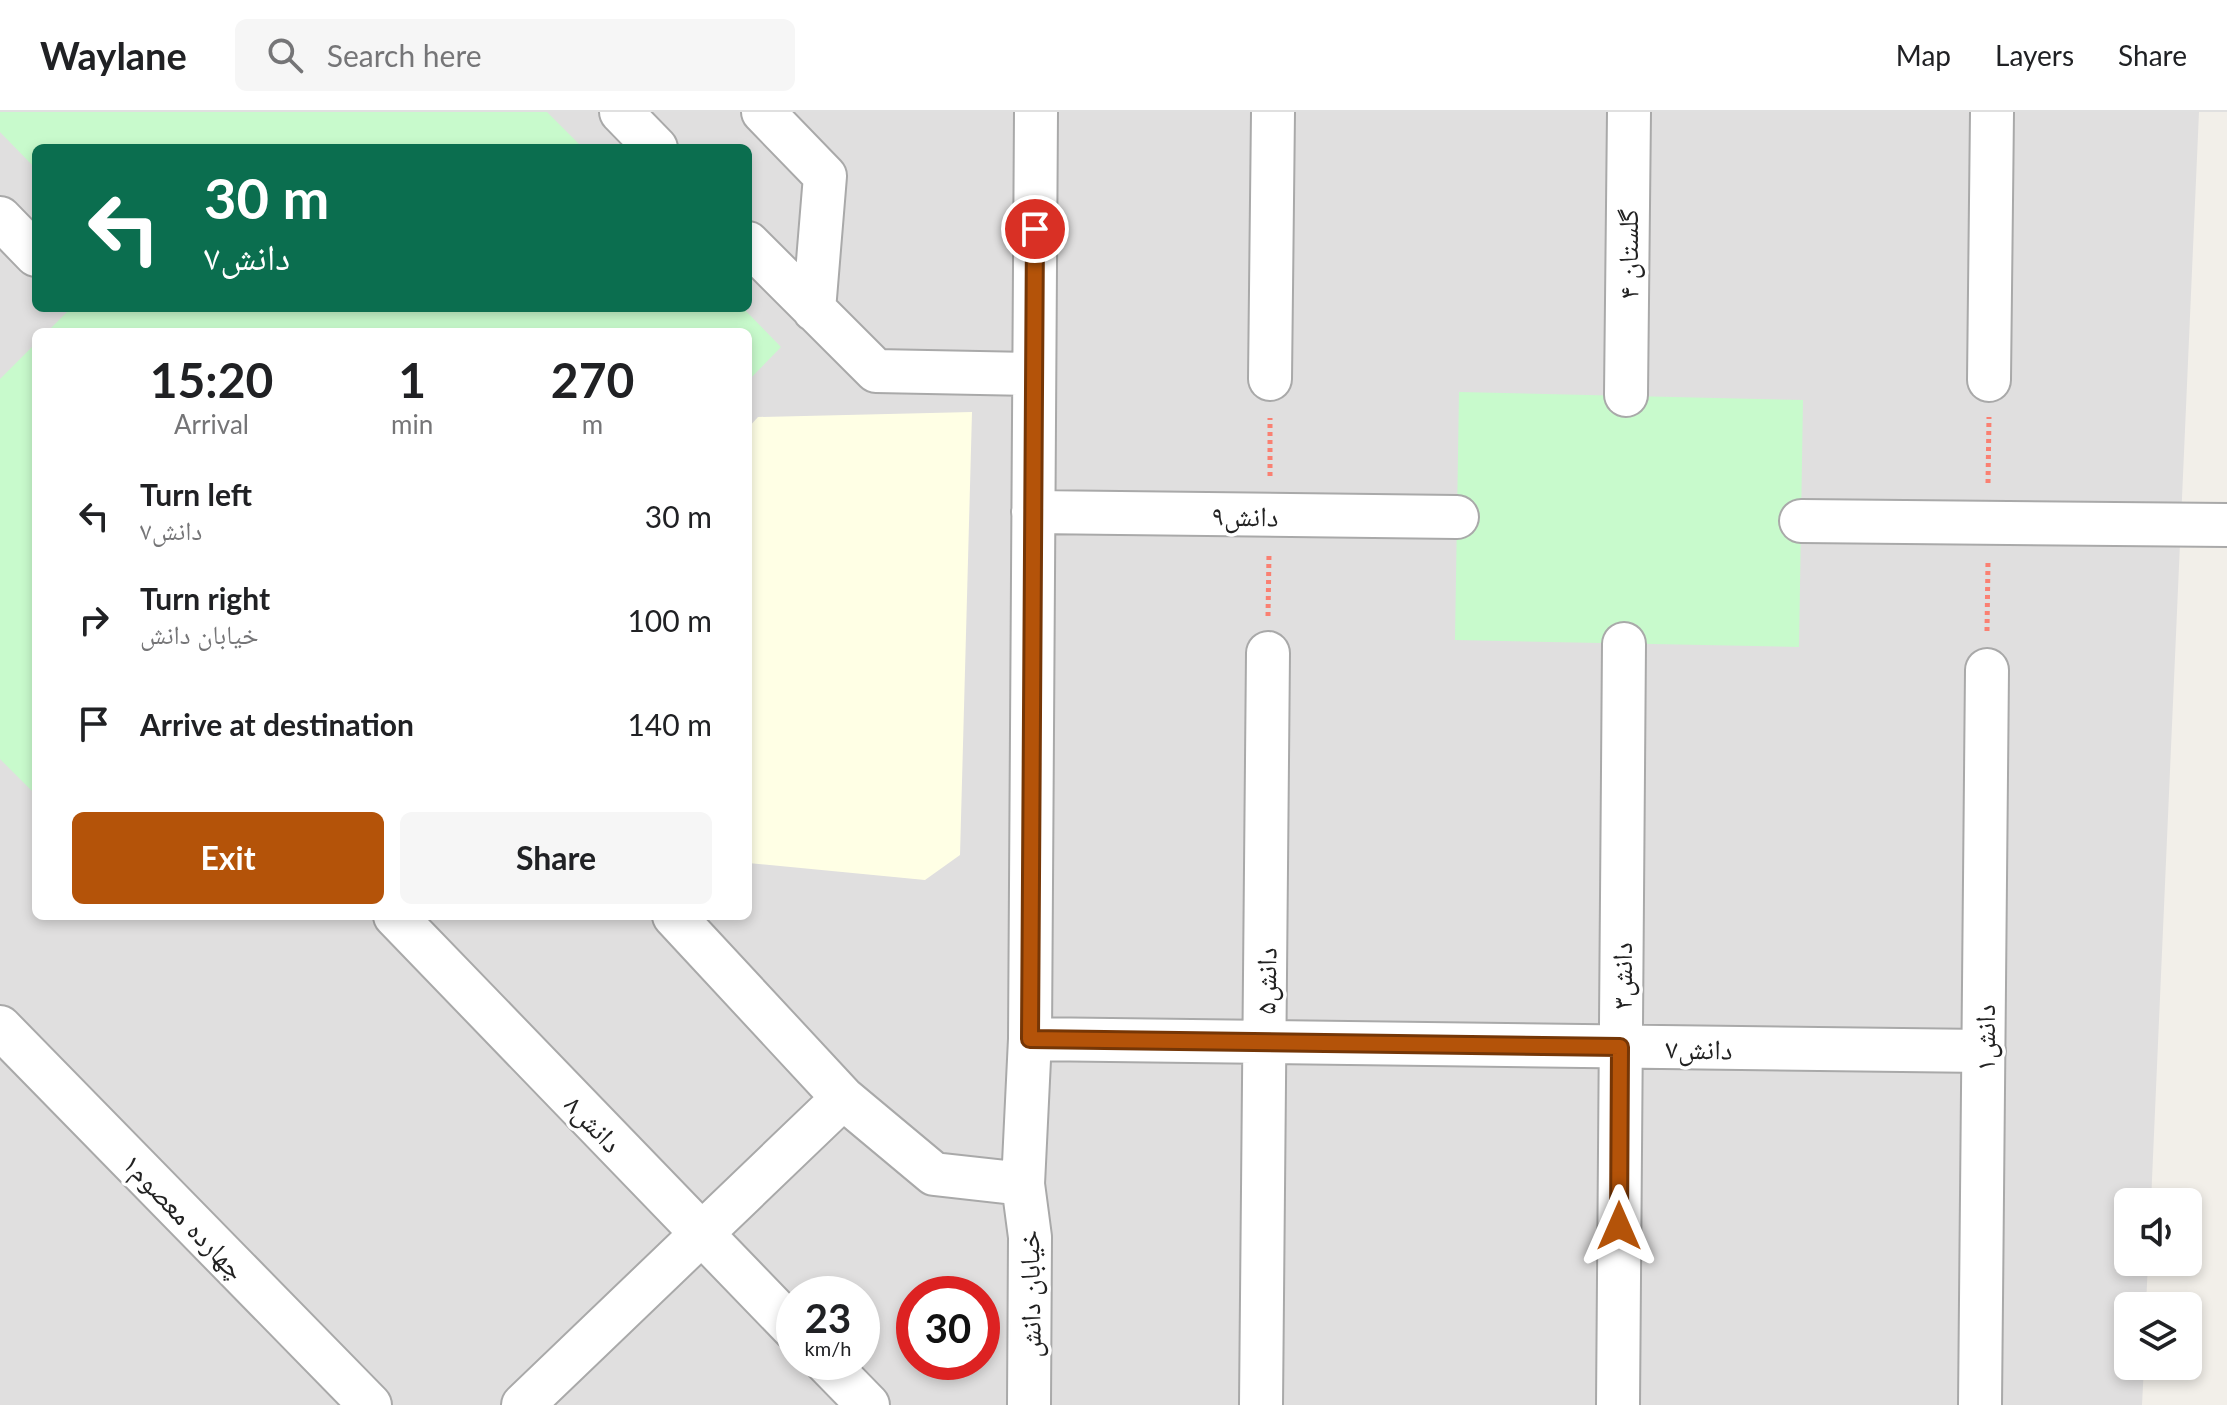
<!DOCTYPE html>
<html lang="en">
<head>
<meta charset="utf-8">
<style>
	body { margin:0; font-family:Lato,"Noto Naskh Arabic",sans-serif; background:#f6f6f6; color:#202124; height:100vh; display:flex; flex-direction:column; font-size:30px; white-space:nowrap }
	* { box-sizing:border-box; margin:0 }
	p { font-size:26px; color:#757577 }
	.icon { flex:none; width:44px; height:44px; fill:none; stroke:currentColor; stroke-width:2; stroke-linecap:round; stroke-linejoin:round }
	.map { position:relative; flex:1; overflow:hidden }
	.side { position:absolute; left:32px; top:216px; width:720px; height:592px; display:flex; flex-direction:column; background:#fff; border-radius:12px; box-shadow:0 4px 12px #0003 }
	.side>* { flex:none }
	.guide { position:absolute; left:32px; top:32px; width:720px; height:168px; border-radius:12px; box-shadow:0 4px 12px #0003; background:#0b6e4f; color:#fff; overflow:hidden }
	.fabs { position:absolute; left:2114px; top:1076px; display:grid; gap:16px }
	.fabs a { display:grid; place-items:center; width:88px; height:88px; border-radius:12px; background:#fff; box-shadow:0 4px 12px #0003; font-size:40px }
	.speed { position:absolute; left:776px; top:1164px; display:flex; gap:16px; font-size:40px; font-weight:700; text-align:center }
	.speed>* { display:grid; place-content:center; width:104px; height:104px; border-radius:50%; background:#fff; box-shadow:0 4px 12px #0003; line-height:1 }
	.speed small { font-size:20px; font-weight:400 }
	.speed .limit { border:12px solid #d22; background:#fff; color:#111 }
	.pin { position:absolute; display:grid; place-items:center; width:68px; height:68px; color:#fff; margin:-34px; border:4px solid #fff; border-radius:50%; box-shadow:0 2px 8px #0007 }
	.me { position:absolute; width:88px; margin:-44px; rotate:0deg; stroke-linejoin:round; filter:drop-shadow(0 0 6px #0008) }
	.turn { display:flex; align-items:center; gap:28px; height:168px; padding:0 40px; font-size:36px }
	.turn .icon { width:104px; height:104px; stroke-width:2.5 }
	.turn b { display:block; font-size:56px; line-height:68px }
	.eta { display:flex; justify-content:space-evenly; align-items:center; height:136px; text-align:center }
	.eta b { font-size:48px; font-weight:700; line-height:56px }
	.button { display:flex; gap:16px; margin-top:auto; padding:16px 40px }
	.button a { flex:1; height:92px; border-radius:12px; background:#b45309; color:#fff; font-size:32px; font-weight:700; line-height:92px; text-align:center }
	.button a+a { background:#f6f6f6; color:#202124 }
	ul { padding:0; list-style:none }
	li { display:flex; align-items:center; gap:24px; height:104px; padding:0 40px }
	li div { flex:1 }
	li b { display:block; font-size:30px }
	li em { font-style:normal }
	header { display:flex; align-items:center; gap:48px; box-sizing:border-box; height:112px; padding:0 40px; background:#fff; border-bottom:2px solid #e0e0e0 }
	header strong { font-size:38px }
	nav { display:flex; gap:44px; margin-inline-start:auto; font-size:28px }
	.search { width:560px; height:72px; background:#f6f6f6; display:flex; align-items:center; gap:20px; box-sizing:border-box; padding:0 28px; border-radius:12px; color:#757577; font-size:30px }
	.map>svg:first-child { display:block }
	.residential { fill:#e0dfdf; fill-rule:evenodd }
	.education { fill:#ffffe5 }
	.park { fill:#c8facc }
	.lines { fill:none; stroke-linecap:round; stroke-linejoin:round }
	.minor-casing { stroke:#a9a9a9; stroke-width:46 }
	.path { stroke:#fa8072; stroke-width:5; stroke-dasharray:4 4; stroke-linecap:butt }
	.minor { stroke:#fff; stroke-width:42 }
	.route-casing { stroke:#753606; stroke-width:20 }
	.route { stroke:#b45309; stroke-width:14 }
	.labels { text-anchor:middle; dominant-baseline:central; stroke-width:7; stroke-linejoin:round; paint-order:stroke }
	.street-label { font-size:28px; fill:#222; stroke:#fff }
</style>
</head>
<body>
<header>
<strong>Waylane</strong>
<div class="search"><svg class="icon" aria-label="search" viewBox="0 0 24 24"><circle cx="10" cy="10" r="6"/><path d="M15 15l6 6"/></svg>Search here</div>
<nav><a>Map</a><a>Layers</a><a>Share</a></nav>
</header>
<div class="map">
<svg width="2227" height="1293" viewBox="0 0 2227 1293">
	<rect width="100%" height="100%" fill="#f2efe9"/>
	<path class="residential" d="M 0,0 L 2199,0 L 2151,1090 L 2128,1090 L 2128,1150 L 2148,1150 L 2146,1194 L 2128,1194 L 2128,1254 L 2144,1254 L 2142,1293 L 0,1293 ZM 36,36 L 748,36 L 748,196 L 36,196 ZM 36,220 L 748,220 L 748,804 L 36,804 ZM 794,1182 L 862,1182 L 862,1250 L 794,1250 ZM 914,1182 L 982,1182 L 982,1250 L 914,1250 Z"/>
	<path class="education" d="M 972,300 L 960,743 L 925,768 L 748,751 L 748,316 L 758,305 Z"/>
	<path class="park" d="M 0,0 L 547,0 L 583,36 L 36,36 L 36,57 L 0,20 Z
		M 71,196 L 743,196 L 781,235 L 748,269 L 748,220 L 47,220 Z
		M 36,231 L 36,683 L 0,647 L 0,267 Z
		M 1459,280 L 1803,288 L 1799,535 L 1455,528 Z"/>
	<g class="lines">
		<g class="minor-casing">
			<path id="minor" d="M 621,0 L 656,36
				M 763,0 L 825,64 L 814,198
				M 0,106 L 36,143
				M 748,131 L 876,259 L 1034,262
				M 1270,267 L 1273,0
				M 1989,268 L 1992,0
				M 1626,283 L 1629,0
				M 1033,400 L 1457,405
				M 1801,409 L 2227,413
				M 395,804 L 794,1217
				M 674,804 L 843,986 L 934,1062 L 1023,1072
				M 0,915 L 370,1293
				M 1030,927 L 1984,939
				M 826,1250 L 868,1293
				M 523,1293 L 843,986
				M 1029,1293 L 1030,1125 L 1023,1072 L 1030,927 L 1036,0
				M 1261,1293 L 1268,541
				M 1618,1293 L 1624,532
				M 1980,1293 L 1987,558"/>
		</g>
		<path class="path" d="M 1270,364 L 1270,306
			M 1988,371 L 1989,305
			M 1268,504 L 1269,442
			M 1987,519 L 1988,449"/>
		<use href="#minor" class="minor"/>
	</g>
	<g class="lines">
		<g class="route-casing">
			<path id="route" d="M 1035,117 L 1030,927 L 1620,935 L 1619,1114"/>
		</g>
		<use href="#route" class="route"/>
	</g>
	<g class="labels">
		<g class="street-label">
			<text transform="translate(1627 142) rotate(-90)">گلستان ۴</text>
			<text transform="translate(1245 403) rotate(1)">دانش۹</text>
			<text transform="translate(1621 864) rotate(-90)">دانش۳</text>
			<text transform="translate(1265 869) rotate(-89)">دانش۵</text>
			<text transform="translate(1984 926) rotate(-90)">دانش۱</text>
			<text transform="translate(1699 936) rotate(1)">دانش۷</text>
			<text transform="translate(594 1011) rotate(46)">دانش۸</text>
			<text transform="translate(185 1104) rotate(46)">چهارده معصوم۱</text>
			<text transform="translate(1029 1182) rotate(-91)">خیابان دانش</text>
		</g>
	</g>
</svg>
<div class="fabs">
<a><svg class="icon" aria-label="sound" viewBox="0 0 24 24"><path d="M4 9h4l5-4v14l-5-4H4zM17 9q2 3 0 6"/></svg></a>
<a><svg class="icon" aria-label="layers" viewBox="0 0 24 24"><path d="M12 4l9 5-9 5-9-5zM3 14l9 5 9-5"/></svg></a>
</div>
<div class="speed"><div>23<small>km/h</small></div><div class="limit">30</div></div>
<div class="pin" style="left:1035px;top:117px;background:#d93025"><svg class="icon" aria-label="arrive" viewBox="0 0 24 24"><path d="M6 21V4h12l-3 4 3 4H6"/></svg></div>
<svg class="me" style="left:1619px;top:1114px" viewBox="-20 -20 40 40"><path d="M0-17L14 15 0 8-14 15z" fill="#b45309" stroke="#fff" stroke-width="4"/></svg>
<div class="guide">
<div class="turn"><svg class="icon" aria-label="left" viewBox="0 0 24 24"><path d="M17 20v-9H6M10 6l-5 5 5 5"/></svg><div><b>30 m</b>دانش۷</div></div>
</div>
<section class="side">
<div class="eta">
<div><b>15:20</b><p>Arrival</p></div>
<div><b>1</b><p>min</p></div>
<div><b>270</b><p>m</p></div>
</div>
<ul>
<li><svg class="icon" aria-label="left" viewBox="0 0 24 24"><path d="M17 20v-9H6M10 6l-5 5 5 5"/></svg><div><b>Turn left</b><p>دانش۷</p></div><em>30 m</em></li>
<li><svg class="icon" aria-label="right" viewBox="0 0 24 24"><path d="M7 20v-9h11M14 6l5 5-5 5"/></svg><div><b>Turn right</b><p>خیابان دانش</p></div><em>100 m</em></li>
<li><svg class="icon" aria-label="arrive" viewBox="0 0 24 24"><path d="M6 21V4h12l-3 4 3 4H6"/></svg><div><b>Arrive at destination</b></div><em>140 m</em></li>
</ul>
<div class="button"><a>Exit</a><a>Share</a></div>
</section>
</div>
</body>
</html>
